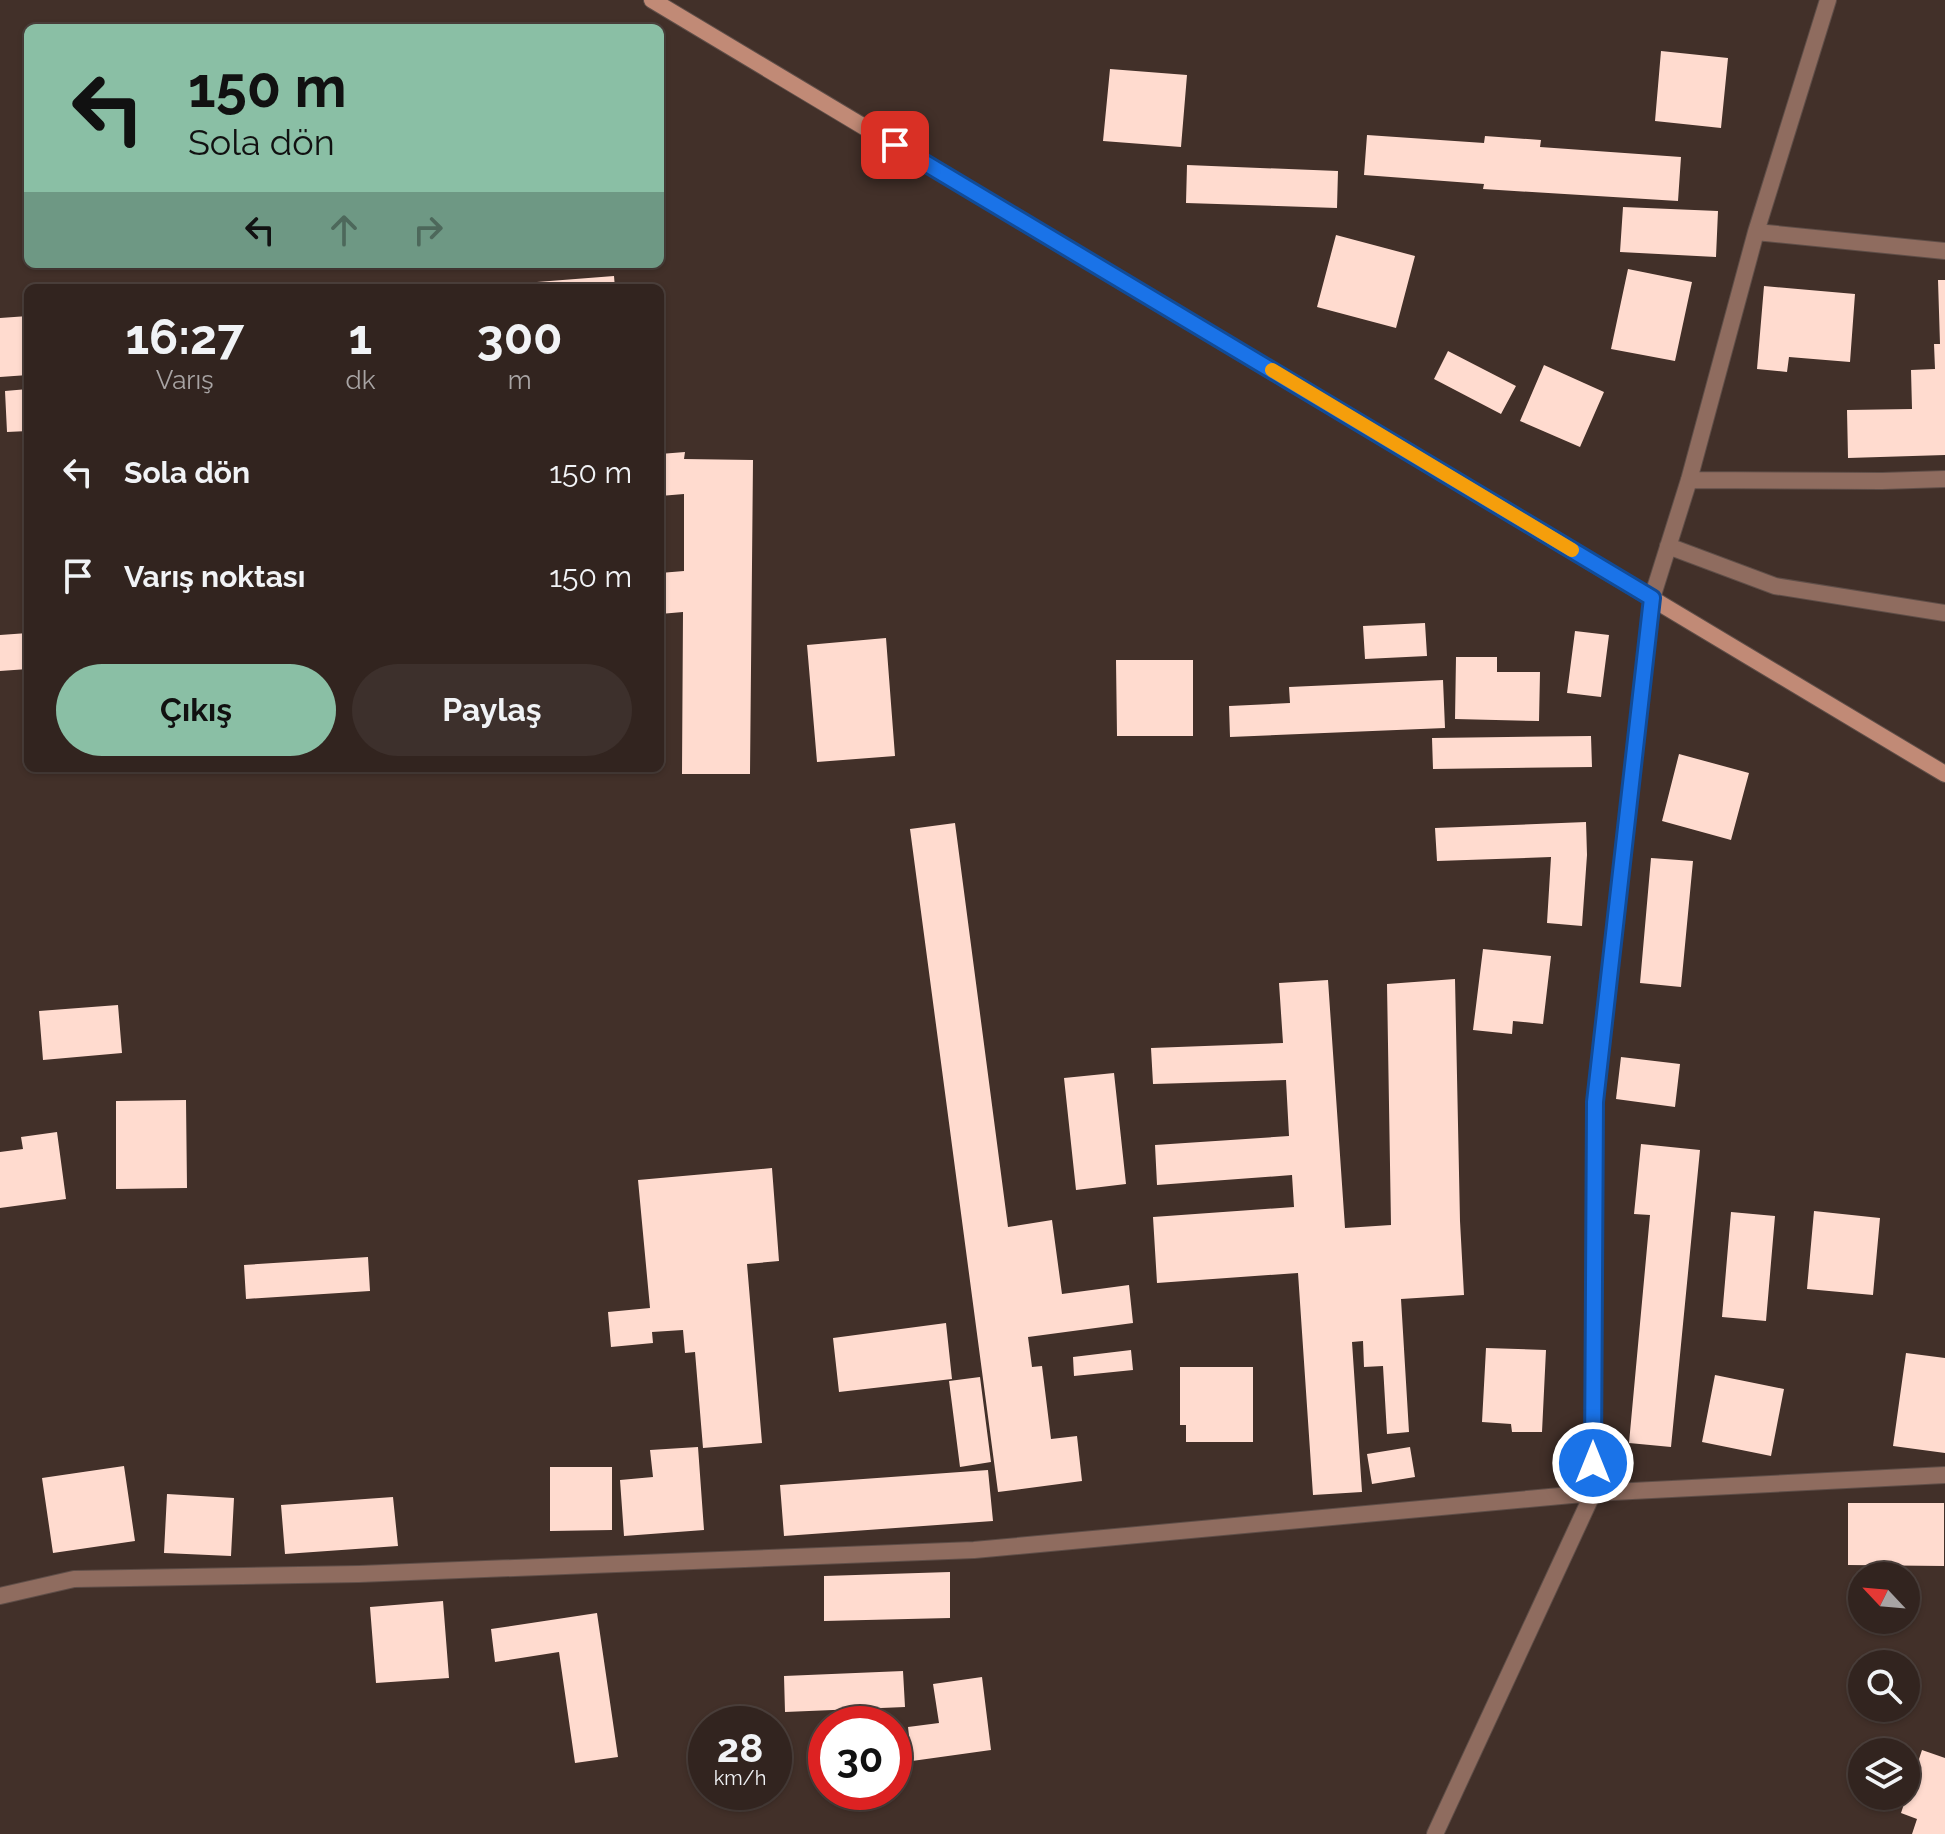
<!DOCTYPE html>
<html lang="tr">
<head>
<meta charset="utf-8">
<style>
	body { margin:0; font-family:Raleway,sans-serif; background:#3d302c; color:#f1f3f6; height:100vh; display:flex; flex-direction:column; font-size:30px; white-space:nowrap }
	* { box-sizing:border-box; margin:0 }
	p { font-size:26px; color:#a8a4a4 }
	.icon { flex:none; width:44px; height:44px; fill:none; stroke:currentColor; stroke-width:2; stroke-linecap:round; stroke-linejoin:round }
	.map { position:relative; flex:1; overflow:hidden }
	.details { position:absolute; left:24px; top:284px; width:640px; height:488px; display:flex; flex-direction:column; background:#32241f; border-radius:12px; box-shadow:0 2px 6px #0004,0 0 0 2px #4d413d }
	.details>* { flex:none }
	.guide { position:absolute; left:24px; top:24px; width:640px; height:244px; border-radius:12px; box-shadow:0 2px 6px #0004,0 0 0 2px #4d413d; background:#8abfa5; color:#111; overflow:hidden }
	.needle { width:52px; rotate:296deg }
	.controls { position:absolute; left:1848px; top:1562px; display:grid; gap:16px }
	.controls a { display:grid; place-items:center; width:72px; height:72px; border-radius:50%; background:#32241f; box-shadow:0 2px 6px #0004,0 0 0 2px #4d413d; font-size:40px }
	.speed { position:absolute; left:688px; top:1706px; display:flex; gap:16px; font-size:40px; font-weight:700; text-align:center }
	.speed>* { display:grid; place-content:center; width:104px; height:104px; border-radius:50%; background:#32241f; box-shadow:0 2px 6px #0004,0 0 0 2px #4d413d; line-height:1 }
	.speed small { font-size:20px; font-weight:400 }
	.speed .limit { border:12px solid #d22; background:#fff; color:#111 }
	.pin { position:absolute; display:grid; place-items:center; width:68px; height:68px; color:#fff; margin:-34px; border-radius:16px; box-shadow:0 4px 12px #0006 }
	.me { position:absolute; width:88px; margin:-44px; rotate:0deg; stroke-linejoin:round; filter:drop-shadow(0 0 6px #0008) }
	.turn { display:flex; align-items:center; gap:28px; height:168px; padding:0 32px; font-size:36px }
	.turn .icon { width:104px; height:104px; stroke-width:2.5 }
	.turn b { display:block; font-size:56px; line-height:68px }
	.lanes { display:flex; align-items:center; height:76px; padding:0 32px; background:#0003; justify-content:center; gap:40px; direction:ltr }
	.lanes .off { opacity:.35 }
	.eta { display:flex; justify-content:space-evenly; align-items:center; height:136px; text-align:center }
	.eta b { font-size:48px; font-weight:700; line-height:56px }
	.cta { display:flex; gap:16px; margin-top:auto; padding:16px 32px }
	.cta a { flex:1; height:92px; border-radius:48px; background:#8abfa5; color:#111; font-size:32px; font-weight:700; line-height:92px; text-align:center }
	.cta a+a { background:#3d302c; color:#f1f3f6 }
	ul { padding:0; list-style:none }
	li { display:flex; align-items:center; gap:24px; height:104px; padding:0 32px }
	li div { flex:1 }
	li b { display:block; font-size:30px }
	li em { font-style:normal }
	.map>svg:first-child { display:block }
	.building { fill:#ffdbcf }
	.lines { fill:none; stroke-linecap:round; stroke-linejoin:round }
	.street-casing { stroke:#5f4e48; stroke-width:18 }
	.secondary-casing { stroke:#5f4e48; stroke-width:18 }
	.street { stroke:#8f6c5f; stroke-width:16 }
	.secondary { stroke:#c18a76; stroke-width:16 }
	.route-casing { stroke:#114b97; stroke-width:20 }
	.route { stroke:#1a73e8; stroke-width:14 }
	.slow { stroke:#f59e0b; stroke-width:14 }
</style>
</head>
<body>
<div class="map">
<svg width="1945" height="1834" viewBox="0 0 1945 1834">
	<rect width="100%" height="100%" fill="#423029"/>
	<path class="building" d="M 1661,51 L 1728,58 L 1721,128 L 1655,121 Z
		M 1110,69 L 1187,75 L 1181,147 L 1103,141 Z
		M 1367,135 L 1484,143 L 1485,136 L 1541,140 L 1540,147 L 1681,157 L 1678,201 L 1483,189 L 1484,184 L 1364,175 Z
		M 1187,165 L 1338,171 L 1337,208 L 1186,203 Z
		M 1623,207 L 1718,211 L 1716,257 L 1620,252 Z
		M 1336,235 L 1415,256 L 1396,328 L 1317,307 Z
		M 1628,269 L 1692,282 L 1675,361 L 1611,349 Z
		M 614,276 L 615,288 L 486,288 L 486,286 Z
		M 1938,280 L 1945,280 L 1945,455 L 1848,458 L 1847,410 L 1912,409 L 1911,370 L 1935,369 L 1934,344 L 1940,344 Z
		M 1764,286 L 1855,294 L 1850,362 L 1789,357 L 1787,372 L 1757,369 Z
		M 28,316 L 28,375 L 0,377 L 0,318 Z
		M 1448,351 L 1516,386 L 1501,414 L 1434,379 Z
		M 1544,365 L 1604,392 L 1580,447 L 1520,421 Z
		M 28,389 L 28,431 L 7,432 L 5,391 Z
		M 685,452 L 684,459 L 753,460 L 750,774 L 682,774 L 683,612 L 660,614 L 660,573 L 684,571 L 684,494 L 660,496 L 660,454 Z
		M 1425,623 L 1427,656 L 1365,659 L 1363,626 Z
		M 1575,631 L 1609,635 L 1601,697 L 1567,693 Z
		M 28,633 L 28,669 L 0,671 L 0,635 Z
		M 886,638 L 895,756 L 817,762 L 807,645 Z
		M 1456,657 L 1497,657 L 1497,672 L 1540,672 L 1539,721 L 1455,719 Z
		M 1116,660 L 1193,660 L 1193,736 L 1117,736 Z
		M 1443,680 L 1445,728 L 1230,737 L 1229,706 L 1290,703 L 1289,687 Z
		M 1591,736 L 1592,767 L 1433,769 L 1432,738 Z
		M 1679,754 L 1749,773 L 1731,840 L 1662,821 Z
		M 1586,822 L 1587,855 L 1582,926 L 1547,923 L 1551,857 L 1437,861 L 1435,828 Z
		M 955,823 L 1008,1227 L 1052,1220 L 1062,1294 L 1129,1285 L 1133,1323 L 1028,1337 L 1032,1367 L 1042,1366 L 1051,1439 L 1077,1436 L 1082,1481 L 998,1492 L 910,829 Z
		M 1651,858 L 1693,861 L 1681,987 L 1640,983 Z
		M 1483,949 L 1551,956 L 1543,1024 L 1513,1021 L 1512,1034 L 1473,1030 Z
		M 1455,979 L 1460,1221 L 1464,1295 L 1401,1299 L 1409,1432 L 1387,1434 L 1383,1366 L 1364,1367 L 1363,1341 L 1352,1342 L 1362,1492 L 1313,1495 L 1298,1273 L 1157,1283 L 1153,1217 L 1294,1207 L 1292,1175 L 1157,1185 L 1155,1145 L 1289,1136 L 1286,1080 L 1153,1084 L 1151,1048 L 1283,1043 L 1279,983 L 1328,980 L 1345,1228 L 1391,1225 L 1387,984 Z
		M 118,1005 L 122,1053 L 43,1060 L 39,1011 Z
		M 1621,1057 L 1680,1064 L 1675,1107 L 1616,1099 Z
		M 1114,1073 L 1126,1184 L 1076,1190 L 1064,1078 Z
		M 186,1100 L 187,1188 L 116,1189 L 116,1101 Z
		M 57,1132 L 66,1199 L 0,1208 L 0,1152 L 23,1149 L 21,1137 Z
		M 1641,1144 L 1700,1150 L 1671,1447 L 1629,1443 L 1650,1215 L 1634,1214 Z
		M 772,1168 L 779,1261 L 747,1264 L 762,1443 L 703,1448 L 695,1352 L 685,1353 L 683,1330 L 652,1332 L 653,1343 L 611,1347 L 608,1312 L 650,1308 L 638,1180 Z
		M 1814,1211 L 1880,1218 L 1873,1295 L 1807,1289 Z
		M 1731,1212 L 1775,1216 L 1766,1321 L 1722,1317 Z
		M 368,1257 L 370,1291 L 246,1299 L 244,1265 Z
		M 946,1323 L 952,1379 L 839,1392 L 833,1338 Z
		M 1486,1348 L 1546,1350 L 1542,1432 L 1512,1432 L 1511,1424 L 1482,1422 Z
		M 1131,1350 L 1133,1370 L 1074,1376 L 1073,1357 Z
		M 1906,1353 L 1945,1358 L 1945,1453 L 1893,1446 Z
		M 1180,1367 L 1253,1367 L 1253,1442 L 1186,1442 L 1186,1425 L 1180,1425 Z
		M 1715,1375 L 1784,1389 L 1771,1456 L 1702,1442 Z
		M 980,1377 L 991,1462 L 960,1467 L 949,1381 Z
		M 698,1447 L 704,1530 L 624,1536 L 620,1480 L 653,1477 L 650,1450 Z
		M 1410,1447 L 1415,1477 L 1372,1484 L 1367,1454 Z
		M 124,1466 L 135,1541 L 53,1553 L 42,1478 Z
		M 550,1467 L 612,1467 L 612,1530 L 550,1531 Z
		M 988,1470 L 993,1521 L 784,1536 L 780,1485 Z
		M 167,1494 L 234,1498 L 231,1556 L 164,1553 Z
		M 393,1497 L 398,1546 L 285,1554 L 281,1505 Z
		M 1848,1503 L 1944,1503 L 1944,1566 L 1848,1565 Z
		M 950,1572 L 950,1618 L 824,1621 L 824,1576 Z
		M 443,1601 L 449,1678 L 376,1683 L 370,1607 Z
		M 597,1613 L 618,1757 L 575,1763 L 559,1652 L 495,1662 L 491,1629 Z
		M 903,1671 L 905,1707 L 785,1712 L 784,1676 Z
		M 982,1677 L 991,1750 L 912,1761 L 908,1727 L 939,1723 L 933,1684 Z
		M 1922,1750 L 1945,1758 L 1945,1834 L 1912,1834 L 1917,1819 L 1901,1813 Z"/>
	<g class="lines">
		<g class="street-casing">
			<path id="street" d="M 1756,232 L 1945,251
				M 1689,480 L 1882,481 L 1945,479
				M 1668,546 L 1775,586 L 1945,613
				M 0,1596 L 74,1579 L 359,1574 L 974,1550 L 1593,1493 L 1945,1475
				M 1435,1834 L 1593,1493 L 1595,1102 L 1652,598 L 1689,480 L 1756,232 L 1828,0"/>
		</g>
		<g class="secondary-casing">
			<path id="secondary" d="M 652,0 L 1945,774"/>
		</g>
		<use href="#street" class="street"/>
		<use href="#secondary" class="secondary"/>
	</g>
	<g class="lines">
		<g class="route-casing">
			<path id="route" d="M 895,145 L 1652,598 L 1595,1102 L 1593,1463"/>
		</g>
		<use href="#route" class="route"/>
		<path class="slow" d="M 1272,370 L 1572,550"/>
	</g>
</svg>
<div class="controls">
<a><svg class="needle" viewBox="-14 -14 28 28"><path d="M0-13l5 13h-10z" fill="#e53935"/><path d="M0 13l5-13h-10z" fill="#a8a4a4"/></svg></a>
<a><svg class="icon" aria-label="search" viewBox="0 0 24 24"><circle cx="10" cy="10" r="6"/><path d="M15 15l6 6"/></svg></a>
<a><svg class="icon" aria-label="layers" viewBox="0 0 24 24"><path d="M12 4l9 5-9 5-9-5zM3 14l9 5 9-5"/></svg></a>
</div>
<div class="speed"><div>28<small>km/h</small></div><div class="limit">30</div></div>
<div class="pin" style="left:895px;top:145px;background:#d93025"><svg class="icon" aria-label="arrive" viewBox="0 0 24 24"><path d="M6 21V4h12l-3 4 3 4H6"/></svg></div>
<svg class="me" style="left:1593px;top:1463px" viewBox="-20 -20 40 40"><circle r="17" fill="#1a73e8" stroke="#fff" stroke-width="3"/><path d="M0-11L8 9 0 5-8 9z" fill="#fff"/></svg>
<div class="guide">
<div class="turn"><svg class="icon" aria-label="left" viewBox="0 0 24 24"><path d="M17 20v-9H6M10 6l-5 5 5 5"/></svg><div><b>150 m</b>Sola dön</div></div>
<div class="lanes"><svg class="icon" aria-label="left" viewBox="0 0 24 24"><path d="M17 20v-9H6M10 6l-5 5 5 5"/></svg><svg class="icon off" aria-label="ahead" viewBox="0 0 24 24"><path d="M12 20V5M6 11l6-6 6 6"/></svg><svg class="icon off" aria-label="right" viewBox="0 0 24 24"><path d="M7 20v-9h11M14 6l5 5-5 5"/></svg></div>
</div>
<section class="details">
<div class="eta">
<div><b>16:27</b><p>Varış</p></div>
<div><b>1</b><p>dk</p></div>
<div><b>300</b><p>m</p></div>
</div>
<ul>
<li><svg class="icon" aria-label="left" viewBox="0 0 24 24"><path d="M17 20v-9H6M10 6l-5 5 5 5"/></svg><div><b>Sola dön</b></div><em>150 m</em></li>
<li><svg class="icon" aria-label="arrive" viewBox="0 0 24 24"><path d="M6 21V4h12l-3 4 3 4H6"/></svg><div><b>Varış noktası</b></div><em>150 m</em></li>
</ul>
<div class="cta"><a>Çıkış</a><a>Paylaş</a></div>
</section>
</div>
</body>
</html>
